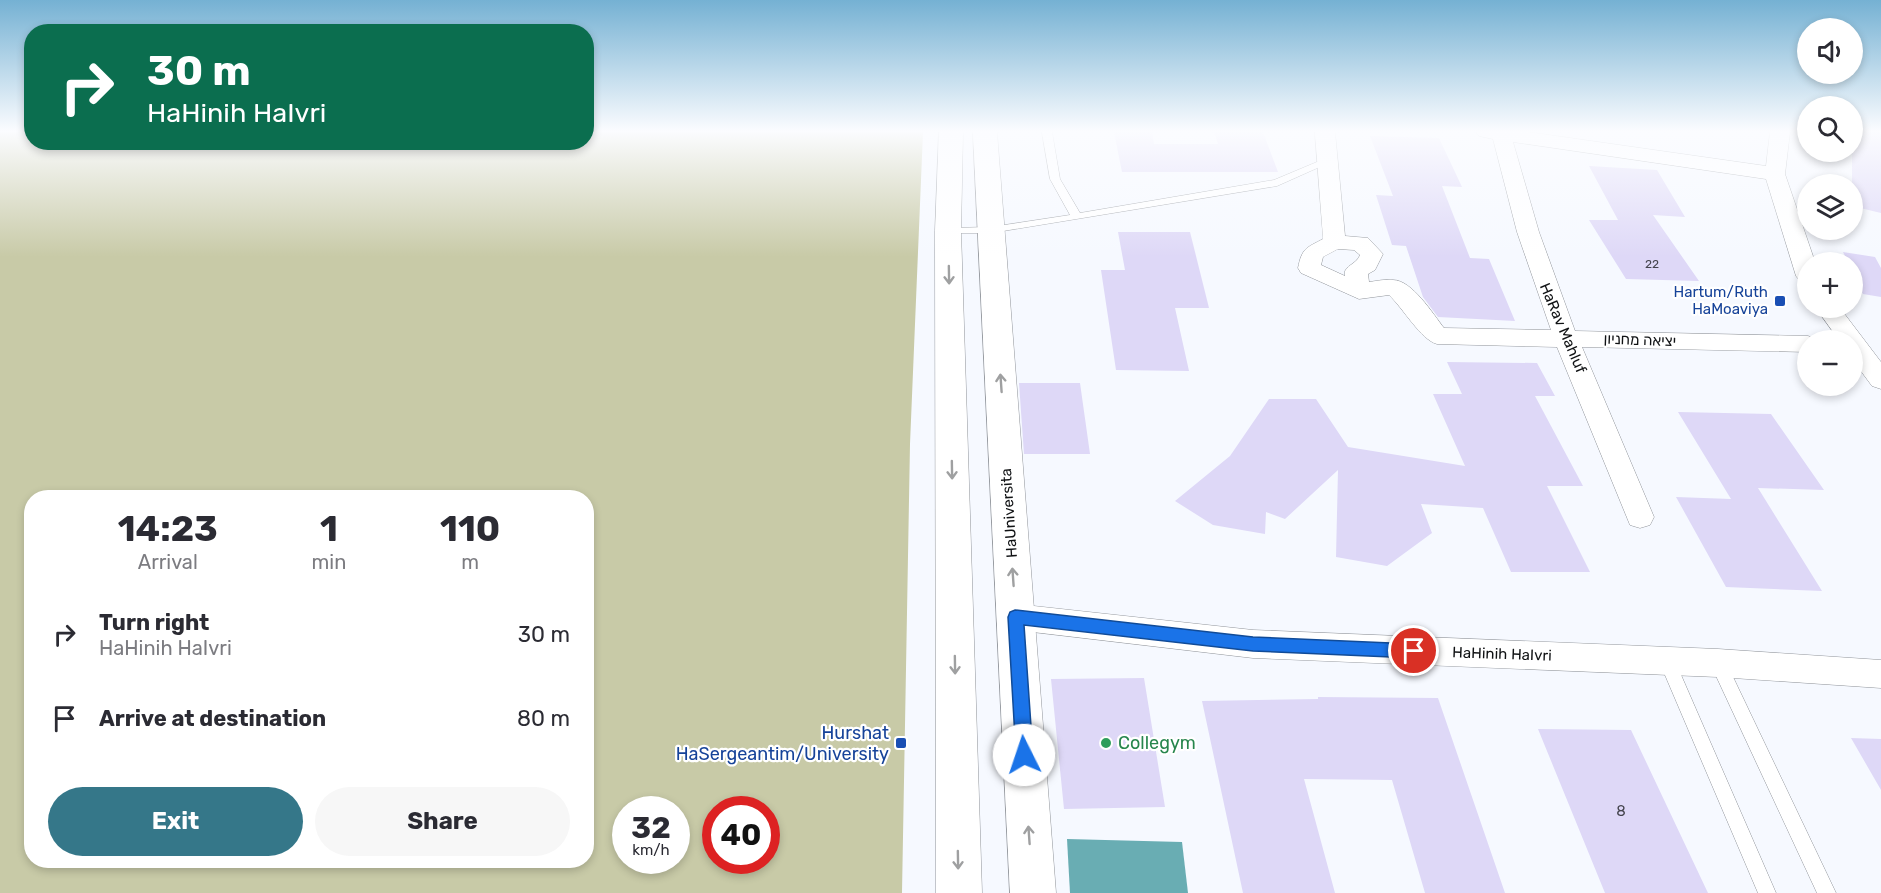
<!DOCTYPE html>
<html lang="en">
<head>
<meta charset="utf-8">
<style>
	body { margin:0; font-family:Rubik,"Noto Sans Hebrew",sans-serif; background:#f7f7f7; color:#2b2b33; height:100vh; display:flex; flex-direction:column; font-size:22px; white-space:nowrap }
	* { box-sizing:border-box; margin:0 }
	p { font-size:20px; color:#7c7c81 }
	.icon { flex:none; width:33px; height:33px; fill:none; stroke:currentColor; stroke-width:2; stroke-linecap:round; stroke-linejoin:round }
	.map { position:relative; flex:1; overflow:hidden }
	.drawer { position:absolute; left:24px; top:490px; width:570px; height:378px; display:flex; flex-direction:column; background:#fff; border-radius:24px; box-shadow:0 3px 9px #0003 }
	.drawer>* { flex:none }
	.banner { position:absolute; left:24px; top:24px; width:570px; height:126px; border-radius:24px; box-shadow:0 3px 9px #0003; background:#0b6e4f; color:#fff; overflow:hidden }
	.tools { position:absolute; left:1797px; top:18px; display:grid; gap:12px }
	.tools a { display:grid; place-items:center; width:66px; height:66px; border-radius:50%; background:#fff; box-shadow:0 3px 9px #0003; font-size:30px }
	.speed { position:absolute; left:612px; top:796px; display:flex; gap:12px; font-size:30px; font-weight:700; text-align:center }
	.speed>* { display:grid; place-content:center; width:78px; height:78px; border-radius:50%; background:#fff; box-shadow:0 3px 9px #0003; line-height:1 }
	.speed small { font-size:15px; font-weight:400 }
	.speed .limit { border:9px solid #d22; background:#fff; color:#111 }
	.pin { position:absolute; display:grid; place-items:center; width:51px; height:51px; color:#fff; margin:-26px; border:3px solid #fff; border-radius:50%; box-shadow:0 2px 6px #0007 }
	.me { position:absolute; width:66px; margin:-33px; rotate:356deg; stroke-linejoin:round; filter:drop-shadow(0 0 4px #0008) }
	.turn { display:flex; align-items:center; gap:21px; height:126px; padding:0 24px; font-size:27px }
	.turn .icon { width:78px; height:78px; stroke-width:2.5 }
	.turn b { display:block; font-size:42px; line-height:51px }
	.eta { display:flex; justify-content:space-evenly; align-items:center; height:102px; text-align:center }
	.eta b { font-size:36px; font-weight:700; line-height:42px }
	.button { display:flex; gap:12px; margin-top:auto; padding:12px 24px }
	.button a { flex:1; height:69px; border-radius:36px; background:#357789; color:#fff; font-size:24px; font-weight:700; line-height:69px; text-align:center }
	.button a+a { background:#f7f7f7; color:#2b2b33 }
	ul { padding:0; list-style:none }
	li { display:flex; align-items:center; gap:18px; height:84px; padding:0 24px }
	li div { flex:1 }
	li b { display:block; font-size:22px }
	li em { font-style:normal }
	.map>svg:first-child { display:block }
	.green { fill:#c8caa7; fill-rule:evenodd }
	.water { fill:#69adb3 }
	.building { fill:#ded8f7 }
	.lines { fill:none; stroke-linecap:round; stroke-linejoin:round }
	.lane-casing { stroke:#90949a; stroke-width:1 }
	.street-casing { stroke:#90949a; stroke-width:1 }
	.secondary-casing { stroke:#90949a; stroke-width:1 }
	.lane { fill:#fff; fill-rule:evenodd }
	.street { fill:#fff; fill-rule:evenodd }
	.secondary { fill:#fff; fill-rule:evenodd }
	.oneway { stroke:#9fa0a1 }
	.route { fill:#1a73e8; stroke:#114b97; stroke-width:1.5 }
	.transit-dot { fill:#1a4fb4; stroke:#fff; stroke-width:2 }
	.leisure-dot { fill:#2e9e5b; stroke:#fff; stroke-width:2 }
	.labels { text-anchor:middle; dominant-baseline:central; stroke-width:4.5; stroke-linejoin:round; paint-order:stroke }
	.number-label { font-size:12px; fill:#44444d }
	.transit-label { font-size:15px; fill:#164399; stroke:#fff; text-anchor:end }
	.street-label { font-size:15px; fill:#101214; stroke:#fff }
	.near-number-label { font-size:15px; fill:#44444d }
	.near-transit-label { font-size:18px; fill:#164399; stroke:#fff; text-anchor:end }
	.near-leisure-label { font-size:18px; fill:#27864d; stroke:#fff; text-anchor:start }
</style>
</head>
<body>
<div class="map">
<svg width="1881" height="893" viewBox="0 0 1881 893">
	<rect width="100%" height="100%" fill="#f6f9ff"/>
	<path class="green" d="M 0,132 L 31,132 L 32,142 L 586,142 L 587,132 L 923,132 L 910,444 L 902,893 L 0,893 ZM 32,498 L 586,498 L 586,861 L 32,861 ZM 626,810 L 676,810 L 676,861 L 626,861 ZM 716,810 L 766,810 L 766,861 L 716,861 Z"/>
	<path class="water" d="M 1067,839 L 1182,842 L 1188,893 L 1070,893 Z"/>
	<path class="building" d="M 1114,132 L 1152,132 L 1154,144 L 1218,144 L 1214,132 L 1263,132 L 1278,172 L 1122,172 Z
		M 1857,132 L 1881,132 L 1881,213 L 1852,206 L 1852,146 Z
		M 1370,136 L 1439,138 L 1462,187 L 1442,186 L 1470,258 L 1489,259 L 1515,321 L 1438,317 L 1423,297 L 1406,246 L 1392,245 L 1376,195 L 1393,196 Z
		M 1589,166 L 1657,170 L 1685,217 L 1653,215 L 1699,281 L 1626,279 L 1589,220 L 1618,220 Z
		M 1118,232 L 1190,232 L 1209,308 L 1175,308 L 1189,371 L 1116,370 L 1101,270 L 1125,270 Z
		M 1843,252 L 1875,257 L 1881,268 L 1881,297 L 1863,294 L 1852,273 L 1852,262 L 1848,262 Z
		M 1447,362 L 1537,363 L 1555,396 L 1535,396 L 1583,486 L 1547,486 L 1590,572 L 1511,572 L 1483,508 L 1421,504 L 1432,533 L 1387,566 L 1336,557 L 1338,470 L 1285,519 L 1266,512 L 1265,534 L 1213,525 L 1175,501 L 1230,456 L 1269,399 L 1316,399 L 1348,447 L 1465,466 L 1433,394 L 1462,394 Z
		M 1019,383 L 1080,383 L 1090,454 L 1024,454 Z
		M 1678,412 L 1771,414 L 1824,490 L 1758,488 L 1822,591 L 1726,587 L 1676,497 L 1731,499 Z
		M 1144,678 L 1165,807 L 1064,809 L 1051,679 Z
		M 1318,697 L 1438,698 L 1505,893 L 1425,893 L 1392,780 L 1304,779 L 1335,893 L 1243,893 L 1202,701 L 1318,699 Z
		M 1538,729 L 1631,730 L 1708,893 L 1605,893 Z
		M 1851,738 L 1881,739 L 1881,790 Z"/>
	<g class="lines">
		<g class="lane-casing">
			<path id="lane" d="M 1042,132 L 1052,132 L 1060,179 L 1080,213 L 1274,180 L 1324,159 L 1332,159 L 1333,161 L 1277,186 L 991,233 L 944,233 L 944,229 L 948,228 L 991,227 L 1070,215 L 1050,179 Z
				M 1667,654 L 1673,656 L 1675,661 L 1776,893 L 1758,893 L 1659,661 L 1661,656 Z
				M 1718,656 L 1724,658 L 1836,893 L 1817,893 L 1710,663 L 1712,658 Z"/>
		</g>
		<g class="street-casing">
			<path id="street" d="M 1315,132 L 1335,132 L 1345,236 L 1368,238 L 1383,254 L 1375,270 L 1368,274 L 1369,282 C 1377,281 1385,279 1393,280 C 1412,280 1433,314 1444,328 L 1551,330 L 1517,232 L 1493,139 L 1479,136 L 1476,132 L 1528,132 L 1766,166 L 1770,132 L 1790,132 L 1785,174 L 1815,262 L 1808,262 L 1808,283 L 1800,281 L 1796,276 L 1766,179 L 1513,142 L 1539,232 L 1575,331 L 1808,336 L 1818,340 L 1808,340 L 1808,352 L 1582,347 L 1654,517 L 1650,525 L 1640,528 L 1630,525 L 1557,347 L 1437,344 C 1421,340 1403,308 1389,295 L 1359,299 L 1301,273 L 1298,268 C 1302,248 1306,248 1323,239 ZM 1338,249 L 1354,250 L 1360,255 C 1357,263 1349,264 1345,271 L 1345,276 L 1321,265 L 1323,257 Z
				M 1816,308 L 1840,308 L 1881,362 L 1881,389 L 1872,386 L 1852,359 L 1852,340 L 1839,340 Z
				M 1015,604 L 1253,630 L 1718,649 L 1881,660 L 1881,688 L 1718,677 L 1253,658 L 1015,630 L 1004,626 L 1000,617 L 1004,608 Z"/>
		</g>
		<g class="secondary-casing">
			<path id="secondary" d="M 939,132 L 963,132 L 961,231 L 982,893 L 936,893 L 935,231 Z
				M 973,132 L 997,132 L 1056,893 L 1010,893 Z"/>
		</g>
		<use href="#lane" class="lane"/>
		<use href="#street" class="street"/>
		<use href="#secondary" class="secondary"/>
	</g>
	<defs><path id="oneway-shaft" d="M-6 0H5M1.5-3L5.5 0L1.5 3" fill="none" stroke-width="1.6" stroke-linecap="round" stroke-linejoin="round" transform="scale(1.5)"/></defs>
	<g class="oneway">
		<use href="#oneway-shaft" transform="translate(949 275) rotate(89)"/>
		<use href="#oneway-shaft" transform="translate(1001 383) rotate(-94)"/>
		<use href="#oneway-shaft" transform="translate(952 470) rotate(89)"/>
		<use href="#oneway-shaft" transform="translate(1013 577) rotate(-94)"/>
		<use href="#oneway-shaft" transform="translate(955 665) rotate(89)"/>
		<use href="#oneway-shaft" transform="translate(1029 835) rotate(-94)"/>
		<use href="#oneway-shaft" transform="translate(958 860) rotate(89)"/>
	</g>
	<linearGradient id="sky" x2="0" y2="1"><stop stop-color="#75b1d3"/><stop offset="0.51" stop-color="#fbfcff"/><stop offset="1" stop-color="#fbfcff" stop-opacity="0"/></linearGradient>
	<rect width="1881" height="257" fill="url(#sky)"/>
	<path class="route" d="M 1015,610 L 1253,637 L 1414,644 L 1419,646 L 1422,651 L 1419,656 L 1414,658 L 1253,651 L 1024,625 L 1033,755 L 1030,761 L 1024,763 L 1018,761 L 1016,755 L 1008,617 L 1010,612 Z"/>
	<g class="transit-dot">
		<rect x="1774" y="295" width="12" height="12" rx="3"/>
		<rect x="895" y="737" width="12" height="12" rx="3"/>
	</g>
	<circle class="leisure-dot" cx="1106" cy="743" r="6"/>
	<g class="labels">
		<g class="number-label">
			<text x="1652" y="264">22</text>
		</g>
		<g class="transit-label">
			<text x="1768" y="292">Hartum/Ruth<tspan x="1768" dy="17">HaMoaviya</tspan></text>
		</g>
		<g class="street-label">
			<text transform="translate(1563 328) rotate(67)">HaRav Mahluf</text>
			<text transform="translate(1640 340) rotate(2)">יציאה מחניון</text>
			<text transform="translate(1009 513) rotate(-94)">HaUniversita</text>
			<text transform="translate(1502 654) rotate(2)">HaHinih HaIvri</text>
		</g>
		<g class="near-number-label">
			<text x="1621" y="811">8</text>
		</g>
		<g class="near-transit-label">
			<text x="889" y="733">Hurshat<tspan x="889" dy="21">HaSergeantim/University</tspan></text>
		</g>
		<g class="near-leisure-label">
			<text x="1118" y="743">Collegym</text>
		</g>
	</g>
</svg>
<div class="tools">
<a><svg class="icon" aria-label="sound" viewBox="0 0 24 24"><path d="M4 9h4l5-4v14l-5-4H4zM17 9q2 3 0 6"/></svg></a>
<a><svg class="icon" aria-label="search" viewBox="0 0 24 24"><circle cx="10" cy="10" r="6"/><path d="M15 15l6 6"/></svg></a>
<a><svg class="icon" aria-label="layers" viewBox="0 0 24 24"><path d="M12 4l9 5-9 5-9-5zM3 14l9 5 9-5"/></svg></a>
<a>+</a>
<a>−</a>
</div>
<div class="speed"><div>32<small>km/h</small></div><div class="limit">40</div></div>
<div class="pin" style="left:1414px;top:651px;background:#d93025"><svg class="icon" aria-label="arrive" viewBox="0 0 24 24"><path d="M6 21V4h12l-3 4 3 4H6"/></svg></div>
<svg class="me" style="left:1024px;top:755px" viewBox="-20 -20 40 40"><circle r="19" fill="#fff"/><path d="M0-13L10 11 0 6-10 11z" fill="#1a73e8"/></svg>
<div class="banner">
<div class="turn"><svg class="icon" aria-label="right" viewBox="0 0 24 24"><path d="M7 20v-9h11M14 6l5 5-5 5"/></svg><div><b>30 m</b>HaHinih HaIvri</div></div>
</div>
<section class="drawer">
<div class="eta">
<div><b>14:23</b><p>Arrival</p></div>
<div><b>1</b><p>min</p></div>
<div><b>110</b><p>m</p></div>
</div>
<ul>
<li><svg class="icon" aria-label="right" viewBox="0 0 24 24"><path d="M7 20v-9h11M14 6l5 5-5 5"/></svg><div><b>Turn right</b><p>HaHinih HaIvri</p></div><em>30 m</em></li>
<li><svg class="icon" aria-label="arrive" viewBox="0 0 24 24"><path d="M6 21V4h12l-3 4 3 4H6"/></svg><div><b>Arrive at destination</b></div><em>80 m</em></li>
</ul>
<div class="button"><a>Exit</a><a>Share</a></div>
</section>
</div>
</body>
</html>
